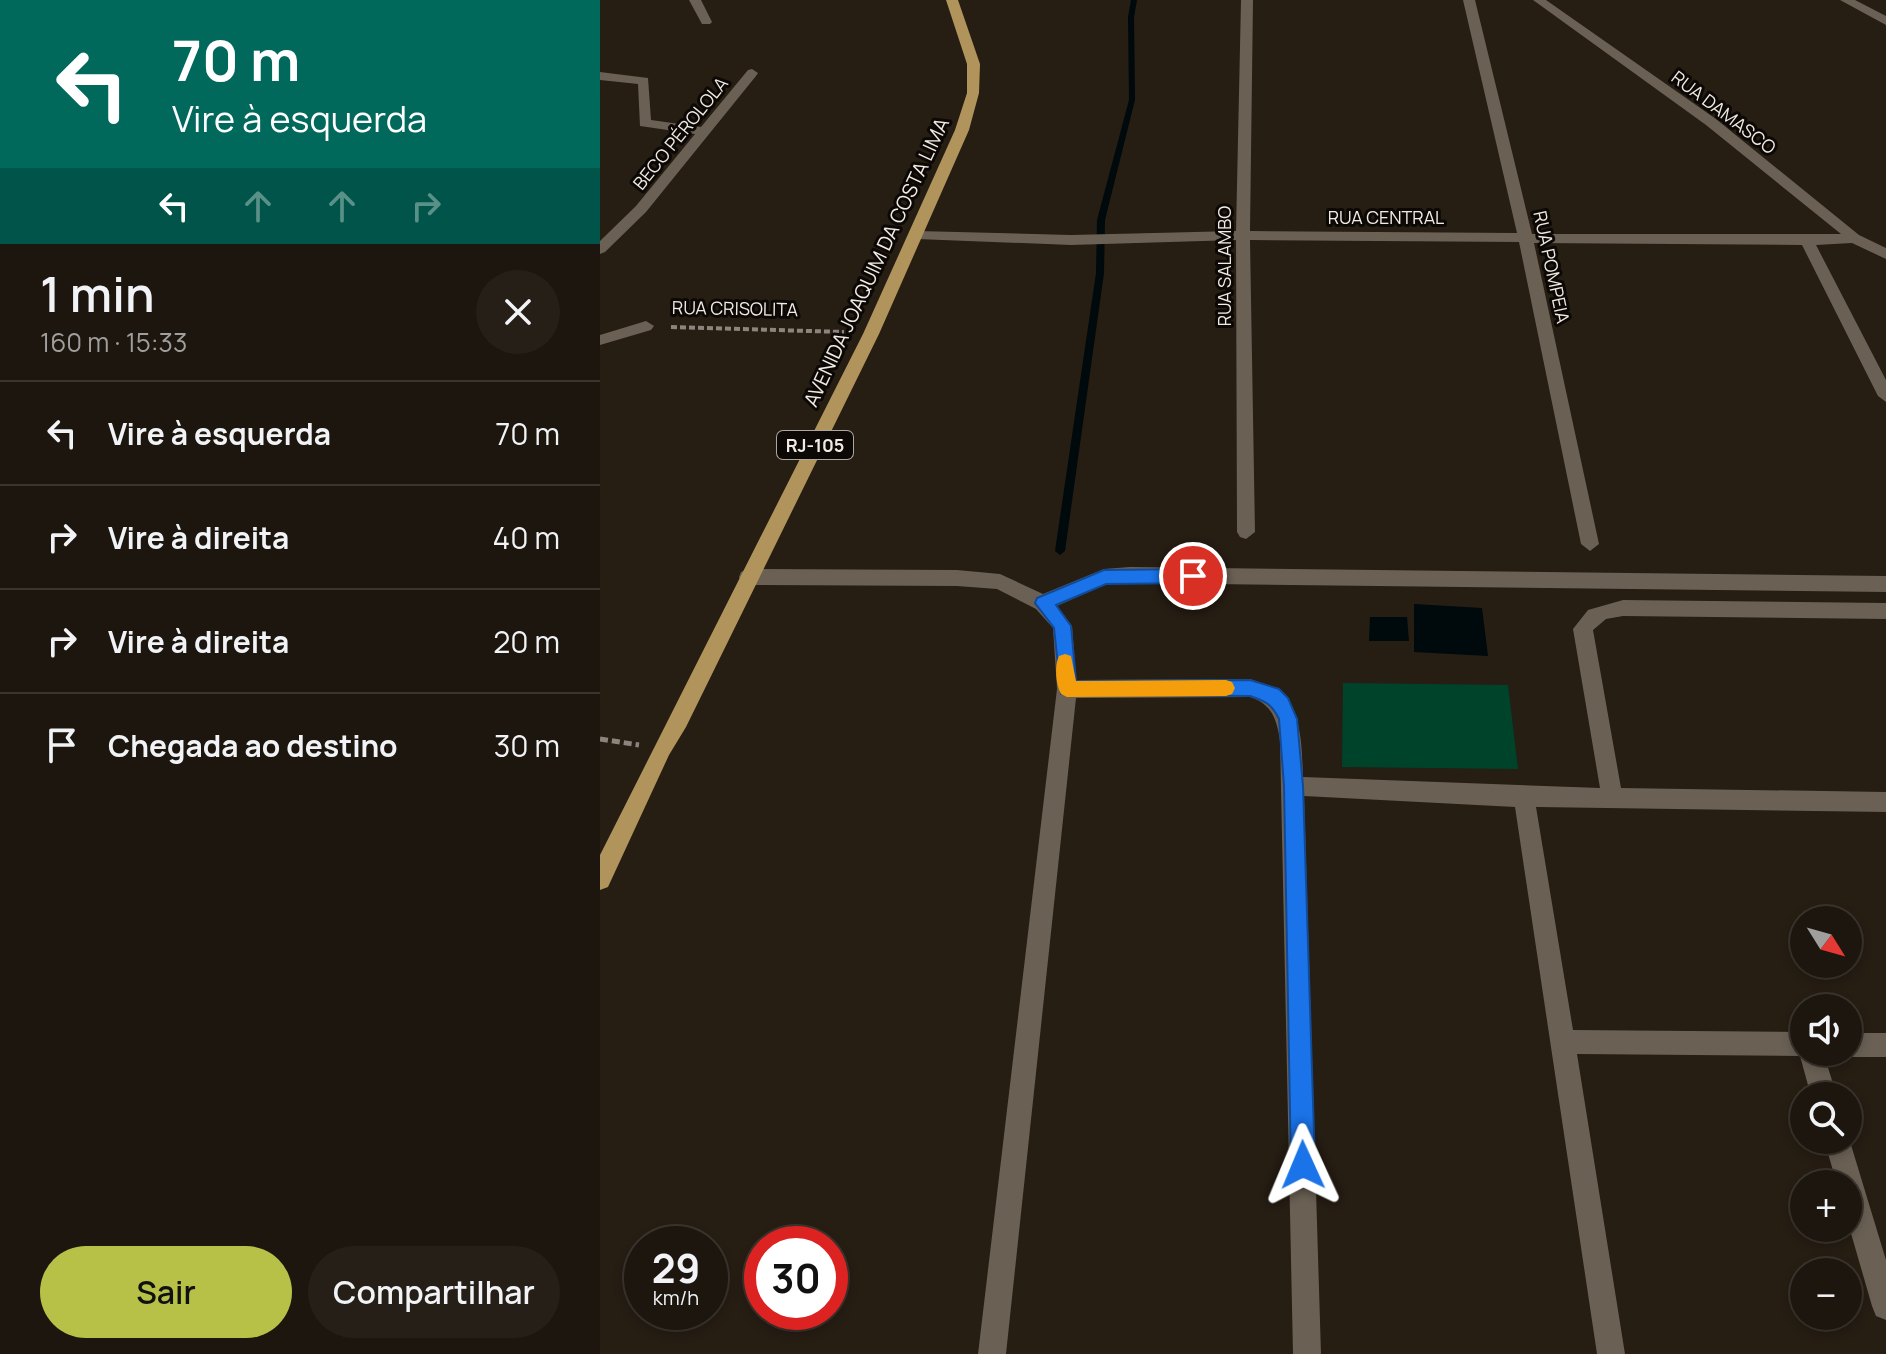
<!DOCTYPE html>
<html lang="pt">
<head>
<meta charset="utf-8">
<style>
	body { margin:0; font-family:Manrope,sans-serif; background:#251f17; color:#f1f3f6; height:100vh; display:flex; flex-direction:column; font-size:30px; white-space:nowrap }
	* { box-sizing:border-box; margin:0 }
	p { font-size:26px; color:#a09f9e }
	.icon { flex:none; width:44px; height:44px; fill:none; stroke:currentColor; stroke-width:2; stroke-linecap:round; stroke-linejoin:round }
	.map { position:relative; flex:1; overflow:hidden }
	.panel { display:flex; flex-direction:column; background:#1c160e; width:600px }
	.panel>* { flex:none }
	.top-card { background:#00695c; color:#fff; overflow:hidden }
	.needle { width:52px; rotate:127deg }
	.buttons { position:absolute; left:1190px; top:906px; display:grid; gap:16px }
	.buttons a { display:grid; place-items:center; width:72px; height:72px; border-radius:50%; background:#1c160e; box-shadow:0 4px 12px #0003,0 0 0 2px #3a352e; font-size:40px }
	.speed { position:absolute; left:24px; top:1226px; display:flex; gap:16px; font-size:40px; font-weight:700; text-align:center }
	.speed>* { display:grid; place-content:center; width:104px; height:104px; border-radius:50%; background:#1c160e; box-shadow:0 4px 12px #0003,0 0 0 2px #3a352e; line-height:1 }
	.speed small { font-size:20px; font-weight:400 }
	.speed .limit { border:12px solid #d22; background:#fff; color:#111 }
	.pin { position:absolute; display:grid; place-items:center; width:68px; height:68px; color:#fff; margin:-34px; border:4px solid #fff; border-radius:50%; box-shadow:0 2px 8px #0007 }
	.me { position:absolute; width:88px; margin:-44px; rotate:359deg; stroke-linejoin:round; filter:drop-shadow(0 0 6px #0008) }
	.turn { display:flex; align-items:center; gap:28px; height:168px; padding:0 40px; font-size:36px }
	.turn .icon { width:104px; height:104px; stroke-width:2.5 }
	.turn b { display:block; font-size:56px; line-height:68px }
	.lanes { display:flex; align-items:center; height:76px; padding:0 40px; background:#0003; justify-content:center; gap:40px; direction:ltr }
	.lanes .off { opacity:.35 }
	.round { display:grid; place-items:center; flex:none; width:84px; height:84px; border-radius:42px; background:#251f17 }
	.headline { display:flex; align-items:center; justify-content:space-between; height:136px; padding:0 40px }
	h1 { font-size:48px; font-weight:600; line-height:60px }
	.primary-button { display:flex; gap:16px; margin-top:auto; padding:16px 40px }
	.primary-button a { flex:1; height:92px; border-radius:48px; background:#b7c148; color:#111; font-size:32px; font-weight:600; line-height:92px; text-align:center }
	.primary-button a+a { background:#251f17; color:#f1f3f6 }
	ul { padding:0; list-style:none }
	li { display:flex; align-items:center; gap:24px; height:104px; padding:0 40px; border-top:2px solid #3a352e }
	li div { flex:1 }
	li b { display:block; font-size:30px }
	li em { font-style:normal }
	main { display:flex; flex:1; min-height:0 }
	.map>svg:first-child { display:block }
	.green { fill:#00432b }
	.water { fill:#00090c }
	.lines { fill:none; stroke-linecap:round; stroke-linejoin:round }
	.stream { fill:#00090c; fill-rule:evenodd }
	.path-far1 { stroke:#8d857d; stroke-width:4; stroke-dasharray:6 3; stroke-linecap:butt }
	.path { stroke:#8d857d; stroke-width:5; stroke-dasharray:8 4; stroke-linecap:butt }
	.minor { fill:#6a6054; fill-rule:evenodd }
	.primary { fill:#b0945b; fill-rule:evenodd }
	.route { fill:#1a73e8; stroke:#114b97; stroke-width:2 }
	.slow { fill:#f59e0b }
	.labels { text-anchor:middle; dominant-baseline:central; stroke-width:6; stroke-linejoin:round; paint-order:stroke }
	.far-street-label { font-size:18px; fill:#f2ebe4; stroke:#0c0805 }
	.shield { fill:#0c0805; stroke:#ada7a1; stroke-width:2 }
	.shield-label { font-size:18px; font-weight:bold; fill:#f2ebe4 }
	.street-label { font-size:20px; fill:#f2ebe4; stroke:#0c0805 }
</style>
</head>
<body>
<main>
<section class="panel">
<div class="top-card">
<div class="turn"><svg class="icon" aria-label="left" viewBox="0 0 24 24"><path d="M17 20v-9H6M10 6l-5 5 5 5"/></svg><div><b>70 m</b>Vire à esquerda</div></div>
<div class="lanes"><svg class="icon" aria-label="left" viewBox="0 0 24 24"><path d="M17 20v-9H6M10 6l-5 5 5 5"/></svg><svg class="icon off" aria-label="ahead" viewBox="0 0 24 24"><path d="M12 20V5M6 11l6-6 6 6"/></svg><svg class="icon off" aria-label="ahead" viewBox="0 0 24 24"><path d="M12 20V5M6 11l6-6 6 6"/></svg><svg class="icon off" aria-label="right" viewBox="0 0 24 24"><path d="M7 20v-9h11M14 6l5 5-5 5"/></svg></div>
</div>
<div class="headline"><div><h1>1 min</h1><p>160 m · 15:33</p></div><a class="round"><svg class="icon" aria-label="close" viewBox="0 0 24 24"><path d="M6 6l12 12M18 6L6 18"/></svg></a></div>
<ul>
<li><svg class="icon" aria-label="left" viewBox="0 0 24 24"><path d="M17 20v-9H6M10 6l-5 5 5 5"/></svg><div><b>Vire à esquerda</b></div><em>70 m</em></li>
<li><svg class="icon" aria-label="right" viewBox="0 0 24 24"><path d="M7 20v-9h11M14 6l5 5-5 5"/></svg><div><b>Vire à direita</b></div><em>40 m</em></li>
<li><svg class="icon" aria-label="right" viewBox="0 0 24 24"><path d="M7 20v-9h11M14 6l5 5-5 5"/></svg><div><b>Vire à direita</b></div><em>20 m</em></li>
<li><svg class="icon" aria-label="arrive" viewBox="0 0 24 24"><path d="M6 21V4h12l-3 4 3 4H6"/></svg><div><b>Chegada ao destino</b></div><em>30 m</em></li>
</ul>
<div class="primary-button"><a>Sair</a><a>Compartilhar</a></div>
</section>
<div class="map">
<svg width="1286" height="1354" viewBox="0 0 1286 1354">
	<rect width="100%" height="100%" fill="#261d13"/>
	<path class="green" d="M 743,683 L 908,685 L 918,769 L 742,767 Z"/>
	<path class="water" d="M 814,604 L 882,608 L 888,656 L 814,652 Z
		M 770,617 L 807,617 L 809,641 L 769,641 Z"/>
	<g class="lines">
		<path class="stream" d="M 531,0 L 537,0 L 534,17 L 535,100 L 505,220 L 504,273 L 465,551 L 460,555 L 455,551 L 496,273 L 497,220 L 529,100 L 528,17 Z"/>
		<path class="path-far1" d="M 71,327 L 244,332"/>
		<path class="path" d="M 0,739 L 39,745"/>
		<path class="minor" d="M 89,0 L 101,0 L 112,22 L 110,24 L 102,24 Z
			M 641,0 L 653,0 L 650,231 L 917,233 L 863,0 L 875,0 L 932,234 L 1241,234 L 1106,125 L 933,0 L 946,0 L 1116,119 L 1259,235 L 1286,248 L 1286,259 L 1252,243 L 1216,245 L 1286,380 L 1286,402 L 1278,396 L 1202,245 L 934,243 L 999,544 L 990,551 L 981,544 L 919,242 L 650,240 L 655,532 L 646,539 L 640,537 L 637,532 L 636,240 L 471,245 L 317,239 L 310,235 L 317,231 L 471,235 L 636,231 Z
			M 1240,0 L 1255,0 L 1286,16 L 1286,25 Z
			M 152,69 L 158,73 L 156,76 L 46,212 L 5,252 L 0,254 L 0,241 L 36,206 L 95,134 L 40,126 L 38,84 L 0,80 L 0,72 L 48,78 L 51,120 L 101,127 L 148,70 Z
			M 46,321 L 54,326 L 51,330 L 0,345 L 0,335 Z
			M 530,567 L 1286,576 L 1286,592 L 530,583 L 506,584 L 457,606 L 472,626 L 476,680 L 650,679 C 702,696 701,728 703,777 L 1000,788 L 973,629 L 988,610 L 1023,600 L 1286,603 L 1286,619 L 1023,616 L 1006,619 L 993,630 L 1021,788 L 1286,792 L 1286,812 L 936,807 L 973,1030 L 1204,1032 L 1204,1052 L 1223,1052 L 1237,1096 L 1211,1096 L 1200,1056 L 977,1054 L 1025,1354 L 997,1354 L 915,807 L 704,796 L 721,1354 L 693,1354 L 680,741 C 677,720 672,704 650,697 L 476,698 L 406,1354 L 378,1354 L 457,689 L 453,628 L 436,609 L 397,589 L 357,586 L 148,585 L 141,582 L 139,577 L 141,572 L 148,569 L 357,570 L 400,574 L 443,594 L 504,569 Z
			M 1248,1033 L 1286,1033 L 1286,1057 L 1248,1057 L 1239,1054 L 1248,1052 Z
			M 1248,1135 L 1286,1260 L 1286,1320 L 1276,1316 L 1272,1306 L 1248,1223 L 1248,1184 L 1237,1184 L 1224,1140 L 1248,1140 Z"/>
		<path class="primary" d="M 346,0 L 358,0 L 380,64 L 379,93 L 369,130 L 279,334 L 86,727 L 69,755 L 8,887 L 0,890 L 0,855 L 263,334 L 355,130 L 367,93 L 367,64 Z"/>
	</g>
	<path class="route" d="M 593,569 L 602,576 L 593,583 L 506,584 L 456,605 L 471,626 L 476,681 L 650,680 L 679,689 L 688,698 L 697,719 L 703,786 L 715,1165 L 711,1173 L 703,1177 L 694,1173 L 691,1165 L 684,786 L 679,719 C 672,704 665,701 650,696 L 461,694 L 454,628 L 435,603 L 437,598 L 504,570 Z"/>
	<path class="slow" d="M 465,654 L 471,656 L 476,681 L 626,680 L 632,682 L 635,688 L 632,694 L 626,696 L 467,697 L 461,694 C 456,685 454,666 459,656 Z"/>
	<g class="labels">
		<g class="far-street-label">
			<text transform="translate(1124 112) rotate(37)">RUA DAMASCO</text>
			<text transform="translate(80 133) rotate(-51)">BECO PÉROLOLA</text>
			<text x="786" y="217">RUA CENTRAL</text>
			<text transform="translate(624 266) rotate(-90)">RUA SALAMBO</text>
			<text transform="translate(952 267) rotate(78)">RUA POMPEIA</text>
			<text transform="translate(135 308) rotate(1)">RUA CRISOLITA</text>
		</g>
		<rect class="shield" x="177" y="431" width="76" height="28" rx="6"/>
		<g class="shield-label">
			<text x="215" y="445">RJ-105</text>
		</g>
		<g class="street-label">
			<text transform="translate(276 262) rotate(-65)">AVENIDA JOAQUIM DA COSTA LIMA</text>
		</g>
	</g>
</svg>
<div class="buttons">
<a><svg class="needle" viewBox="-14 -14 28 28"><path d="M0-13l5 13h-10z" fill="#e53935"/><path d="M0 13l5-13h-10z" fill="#a09f9e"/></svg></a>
<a><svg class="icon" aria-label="sound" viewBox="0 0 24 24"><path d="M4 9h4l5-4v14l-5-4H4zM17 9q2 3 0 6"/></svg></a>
<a><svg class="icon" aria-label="search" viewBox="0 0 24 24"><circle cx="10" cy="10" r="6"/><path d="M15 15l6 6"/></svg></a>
<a>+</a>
<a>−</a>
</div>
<div class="speed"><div>29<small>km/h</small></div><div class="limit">30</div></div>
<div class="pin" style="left:593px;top:576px;background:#d93025"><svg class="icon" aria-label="arrive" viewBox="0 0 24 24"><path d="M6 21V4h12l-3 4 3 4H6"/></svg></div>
<svg class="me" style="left:703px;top:1165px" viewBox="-20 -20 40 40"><path d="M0-17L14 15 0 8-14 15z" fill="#1a73e8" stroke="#fff" stroke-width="4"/></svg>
</div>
</main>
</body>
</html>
